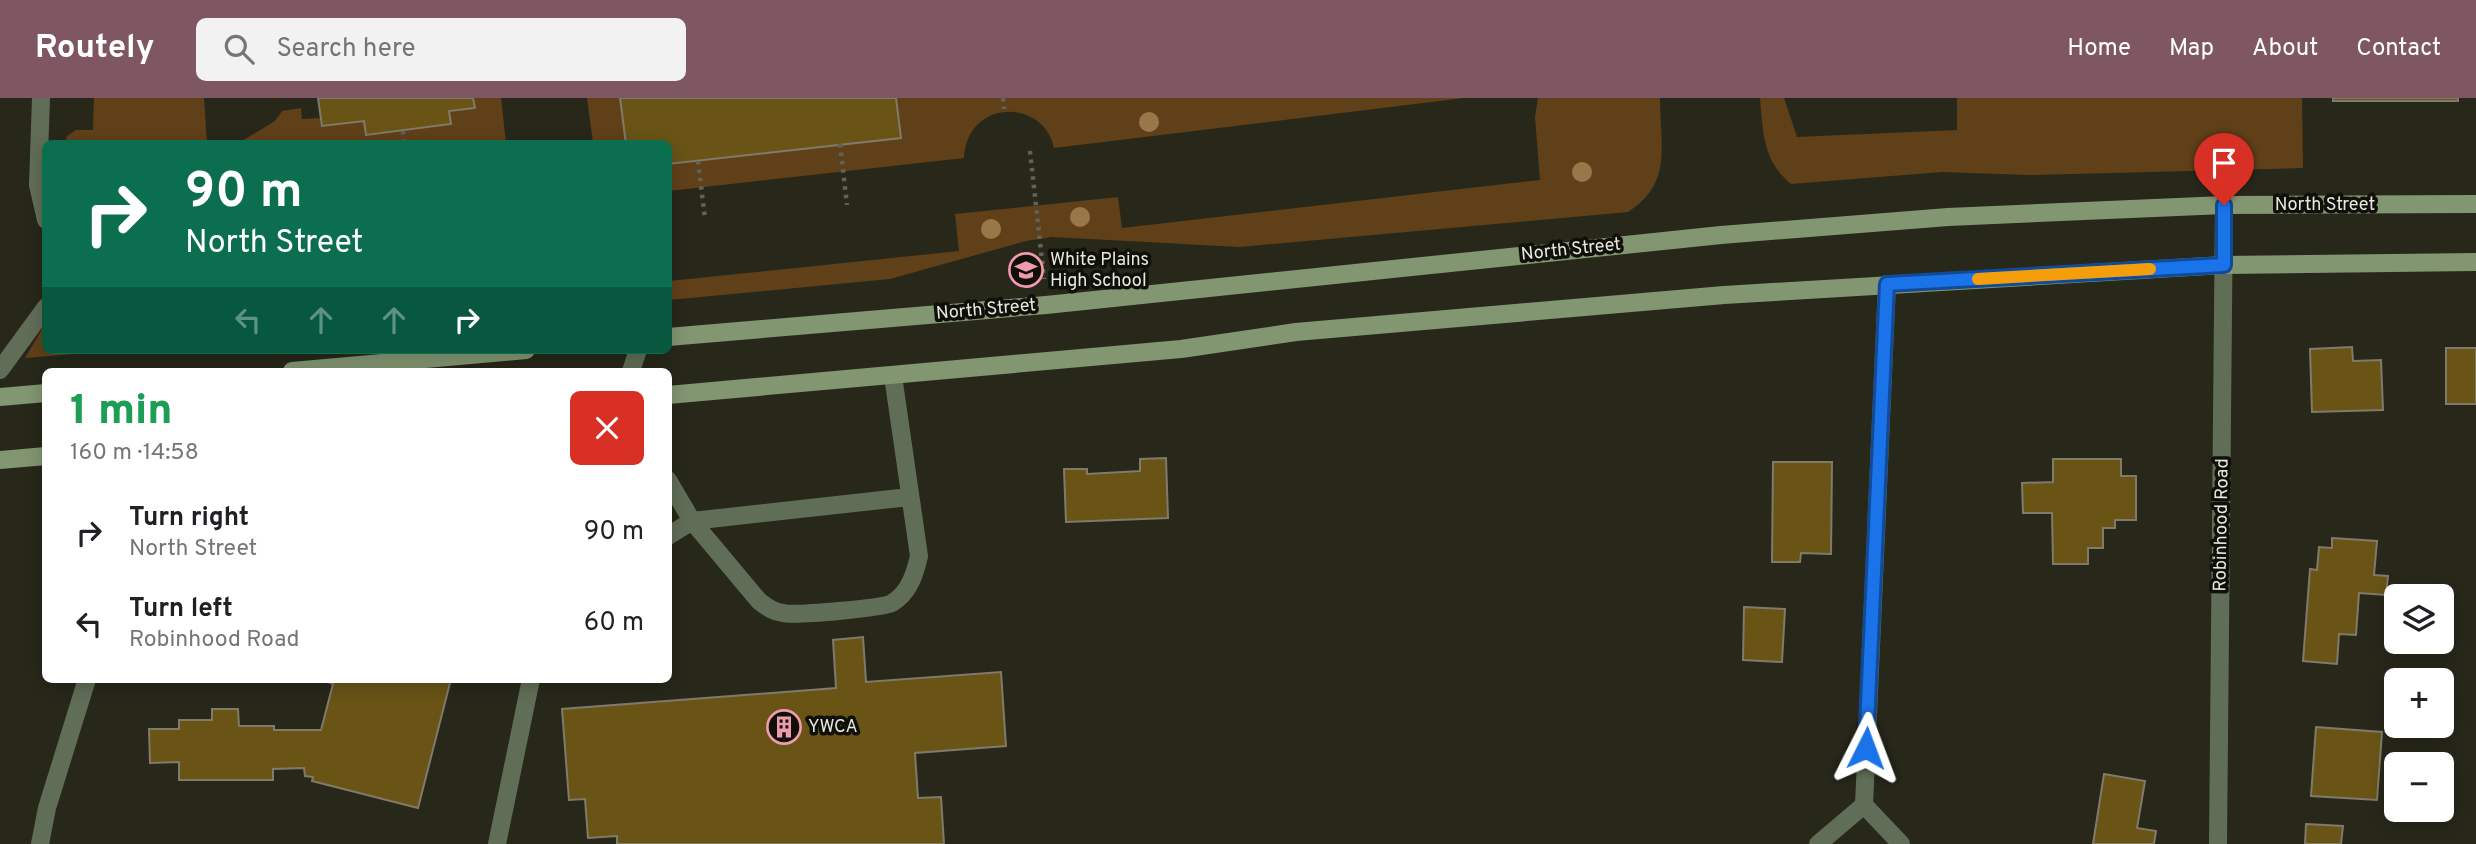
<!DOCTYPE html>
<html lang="en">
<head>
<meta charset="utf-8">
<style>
	body { margin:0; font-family:Overpass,sans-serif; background:#f2f2f2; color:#202124; height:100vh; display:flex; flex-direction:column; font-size:26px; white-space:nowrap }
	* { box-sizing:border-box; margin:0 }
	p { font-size:23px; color:#757577 }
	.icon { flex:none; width:38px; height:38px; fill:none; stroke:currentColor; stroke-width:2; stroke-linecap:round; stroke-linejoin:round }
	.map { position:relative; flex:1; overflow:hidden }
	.drawer { position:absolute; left:42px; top:270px; width:630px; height:315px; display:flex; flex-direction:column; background:#fff; border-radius:10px; box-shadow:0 4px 18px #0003 }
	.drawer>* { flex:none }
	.hud { position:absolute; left:42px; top:42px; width:630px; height:214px; border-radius:10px; box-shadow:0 4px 18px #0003; background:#0b6e4f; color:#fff; overflow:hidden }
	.fabs { position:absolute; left:2384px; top:486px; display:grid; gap:14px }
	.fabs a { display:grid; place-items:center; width:70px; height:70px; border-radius:10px; background:#fff; box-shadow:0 4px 18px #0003; font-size:35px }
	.pin { position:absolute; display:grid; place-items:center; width:60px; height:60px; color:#fff; margin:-72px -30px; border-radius:50% 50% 50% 0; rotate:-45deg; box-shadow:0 0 7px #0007 }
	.pin .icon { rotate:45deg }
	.me { position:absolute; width:77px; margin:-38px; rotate:3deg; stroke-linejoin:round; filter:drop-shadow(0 0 5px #0008) }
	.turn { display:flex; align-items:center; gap:24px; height:147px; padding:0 28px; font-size:32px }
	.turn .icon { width:91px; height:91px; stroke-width:2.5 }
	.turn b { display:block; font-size:49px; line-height:60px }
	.lanes { display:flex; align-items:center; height:66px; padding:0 28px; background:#0003; justify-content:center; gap:35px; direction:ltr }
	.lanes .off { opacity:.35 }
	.round { display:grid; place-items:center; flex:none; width:74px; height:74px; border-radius:10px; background:#f2f2f2 }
	.overview { display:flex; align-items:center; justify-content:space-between; height:119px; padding:0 28px }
	h1 { font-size:42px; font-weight:800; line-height:52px; color:#1e9e55 }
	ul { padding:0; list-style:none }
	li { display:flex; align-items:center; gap:21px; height:91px; padding:0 28px }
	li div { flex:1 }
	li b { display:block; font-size:26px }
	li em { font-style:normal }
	header { display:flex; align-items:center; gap:42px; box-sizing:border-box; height:98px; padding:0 35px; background:#7e5762; color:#fff }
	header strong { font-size:33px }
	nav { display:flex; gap:38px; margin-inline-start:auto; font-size:24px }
	.search { width:490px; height:63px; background:#f2f2f2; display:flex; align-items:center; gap:18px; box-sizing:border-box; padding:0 24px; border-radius:10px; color:#757577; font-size:26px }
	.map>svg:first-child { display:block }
	.green { fill:#604019 }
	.building { fill:#695416; stroke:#807a6b; stroke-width:2 }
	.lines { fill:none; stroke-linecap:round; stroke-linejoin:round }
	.path { stroke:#626356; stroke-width:4.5; stroke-dasharray:3.5 5; stroke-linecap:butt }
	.lane { stroke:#616e57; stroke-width:18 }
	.street { stroke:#616e57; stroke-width:18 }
	.secondary { stroke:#829672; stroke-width:18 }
	.tree { fill:#99774b }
	.route-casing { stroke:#114b97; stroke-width:18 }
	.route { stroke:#1a73e8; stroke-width:12 }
	.slow { stroke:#f59e0b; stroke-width:12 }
	.labels { text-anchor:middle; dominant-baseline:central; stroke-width:7; stroke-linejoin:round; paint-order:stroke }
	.street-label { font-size:18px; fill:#e8e8df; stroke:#10100a }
	.poi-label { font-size:18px; fill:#e8e8df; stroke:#10100a; text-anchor:start }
</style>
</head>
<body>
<header>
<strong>Routely</strong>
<div class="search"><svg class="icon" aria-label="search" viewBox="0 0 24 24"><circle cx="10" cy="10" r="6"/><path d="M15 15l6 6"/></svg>Search here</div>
<nav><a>Home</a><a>Map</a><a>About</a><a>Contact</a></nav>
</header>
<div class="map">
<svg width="2476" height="746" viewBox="0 0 2476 746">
	<rect width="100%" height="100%" fill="#27281a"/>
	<path class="green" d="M 94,0 L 204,0 L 207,45 L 65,45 L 67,38 L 76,32 L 93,32 Z
		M 473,0 L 501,0 L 506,45 L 237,46 L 275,23 L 282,13 L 301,10 L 302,21 L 320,20 L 322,28 L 364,23 L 367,37 L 451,26 L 449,13 L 474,10 Z
		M 587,0 L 620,0 L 626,45 L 593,45 Z
		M 896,0 L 1464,0 L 1054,50 C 1044,0 967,0 964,60 L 669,93 L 668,66 L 900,40 Z
		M 1538,0 L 1660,0 C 1660,48 1673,85 1628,114 L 1240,149 L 1052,139 L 1026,143 L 890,181 L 669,202 L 669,183 L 959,153 L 955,116 L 1118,99 L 1122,130 L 1540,82 L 1535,19 Z
		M 1760,0 L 1784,0 L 1797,39 L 1957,32 L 1957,0 L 2302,0 L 2303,70 L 2030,77 L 1942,74 L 1791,86 C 1763,63 1763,35 1760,0 Z
		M 45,226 L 46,252 L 124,252 L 25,260 Z"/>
	<path class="building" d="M 318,0 L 473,0 L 475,10 L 449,13 L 451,26 L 366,37 L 364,23 L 322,28 Z
		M 620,0 L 896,0 L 901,40 L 668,66 L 668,46 L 626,46 Z
		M 2333,0 L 2458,0 L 2458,3 L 2333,3 Z
		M 2352,249 L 2353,263 L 2381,262 L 2383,312 L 2312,314 L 2310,251 Z
		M 2446,250 L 2476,250 L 2476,306 L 2446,306 Z
		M 1166,360 L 1168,420 L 1066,424 L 1064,371 L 1087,371 L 1087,376 L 1140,373 L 1140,361 Z
		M 2053,361 L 2121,361 L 2121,378 L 2136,378 L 2136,422 L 2115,422 L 2115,430 L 2103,430 L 2103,450 L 2088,450 L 2088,466 L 2053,466 L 2052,415 L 2023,415 L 2022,385 L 2053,384 Z
		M 1773,364 L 1832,364 L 1831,456 L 1801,455 L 1800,464 L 1772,464 Z
		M 2332,440 L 2377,443 L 2374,477 L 2388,478 L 2386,497 L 2359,495 L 2356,537 L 2339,536 L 2337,566 L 2303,563 L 2310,471 L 2317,472 L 2319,449 L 2332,450 Z
		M 1744,509 L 1785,511 L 1782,564 L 1743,562 Z
		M 863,539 L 866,584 L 1001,574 L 1006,648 L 915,655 L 918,700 L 941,699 L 944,746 L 617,746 L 617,738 L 588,740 L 585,701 L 569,702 L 562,611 L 836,590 L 833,542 Z
		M 321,581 L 451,581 L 418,710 L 312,683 L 313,679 L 305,678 L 304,670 L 273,671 L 273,682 L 179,682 L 179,664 L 150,665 L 149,631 L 179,631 L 179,622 L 212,622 L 212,611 L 238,611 L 239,628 L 274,628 L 274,632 L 321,632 L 333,586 Z
		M 2316,629 L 2382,634 L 2377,702 L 2311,698 Z
		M 2104,676 L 2145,683 L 2137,730 L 2156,733 L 2154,746 L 2093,746 Z
		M 2306,726 L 2343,728 L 2341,746 L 2305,746 Z"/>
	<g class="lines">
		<path class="path" d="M 1003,0 L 1004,11
			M 403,33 L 404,46
			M 840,46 L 847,107
			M 1030,53 L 1044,181
			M 698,63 L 705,121"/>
		<path class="lane" d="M 41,0 L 38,87 L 46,122
			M 0,272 L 46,209
			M 631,273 L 638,252
			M 668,382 L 692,423 L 759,503 C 767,509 773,514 783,515 C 795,518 883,510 892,505 C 909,495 915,476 919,458 L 893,278
			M 668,438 L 692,423 L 909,399
			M 40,746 L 47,710 L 87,581
			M 497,746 L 531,581"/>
		<path class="street" d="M 1887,186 L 1864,707 L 1901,746
			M 1818,746 L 1864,707
			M 2218,746 L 2224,107"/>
		<path class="secondary" d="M 668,239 L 1046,207 L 1721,137 L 1948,119 L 2224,107 L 2476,106
			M 292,273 L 526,252
			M 668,297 L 1181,251 L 1296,234 L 1724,197 L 2224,167 L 2476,164
			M 0,299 L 46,295
			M 0,362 L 46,358"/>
	</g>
	<g class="tree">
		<circle cx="1149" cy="24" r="10"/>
		<circle cx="1582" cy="74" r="10"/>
		<circle cx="1080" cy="119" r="10"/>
		<circle cx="991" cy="131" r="10"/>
	</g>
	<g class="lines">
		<g class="route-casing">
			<path id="route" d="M 1866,650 L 1887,186 L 2224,167 L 2224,107"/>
		</g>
		<use href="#route" class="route"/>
		<path class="slow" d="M 1978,181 L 2150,171"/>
	</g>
	<defs>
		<g id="school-ring" transform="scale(1.75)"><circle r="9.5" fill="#10100a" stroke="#f29aad" stroke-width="1.5"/><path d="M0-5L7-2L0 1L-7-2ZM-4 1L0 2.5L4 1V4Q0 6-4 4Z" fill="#f29aad"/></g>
		<g id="building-ring" transform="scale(1.75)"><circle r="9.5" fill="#10100a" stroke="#f29aad" stroke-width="1.5"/><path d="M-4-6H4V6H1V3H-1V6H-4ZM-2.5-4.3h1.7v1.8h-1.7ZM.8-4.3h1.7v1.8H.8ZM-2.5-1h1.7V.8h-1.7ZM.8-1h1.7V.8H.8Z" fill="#f29aad"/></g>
	</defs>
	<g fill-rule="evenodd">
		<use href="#school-ring" x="1026" y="172"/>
		<use href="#building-ring" x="784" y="629"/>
	</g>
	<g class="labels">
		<g class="street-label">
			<text x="2325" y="107">North Street</text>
			<text transform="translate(1571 152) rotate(-6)">North Street</text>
			<text transform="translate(986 212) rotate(-5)">North Street</text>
			<text transform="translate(2222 427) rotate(-89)">Robinhood Road</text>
		</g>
		<g class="poi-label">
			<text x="1050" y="162">White Plains<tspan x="1050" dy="21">High School</tspan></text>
			<text x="808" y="629">YWCA</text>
		</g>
	</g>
</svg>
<div class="fabs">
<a><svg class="icon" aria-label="layers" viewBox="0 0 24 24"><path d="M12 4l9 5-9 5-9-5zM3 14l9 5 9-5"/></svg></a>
<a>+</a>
<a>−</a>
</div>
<div class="pin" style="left:2224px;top:107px;background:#d93025"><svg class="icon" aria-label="arrive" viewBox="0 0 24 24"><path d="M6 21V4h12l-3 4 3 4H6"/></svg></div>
<svg class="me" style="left:1866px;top:650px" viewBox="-20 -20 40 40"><path d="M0-17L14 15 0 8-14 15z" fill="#1a73e8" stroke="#fff" stroke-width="4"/></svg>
<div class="hud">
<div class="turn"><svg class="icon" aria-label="right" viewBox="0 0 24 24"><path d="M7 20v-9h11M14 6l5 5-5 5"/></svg><div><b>90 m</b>North Street</div></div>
<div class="lanes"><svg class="icon off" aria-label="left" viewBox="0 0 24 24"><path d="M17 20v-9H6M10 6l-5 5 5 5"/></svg><svg class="icon off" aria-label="ahead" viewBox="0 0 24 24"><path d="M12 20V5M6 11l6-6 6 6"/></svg><svg class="icon off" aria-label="ahead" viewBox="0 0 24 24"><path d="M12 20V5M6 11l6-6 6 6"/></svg><svg class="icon" aria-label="right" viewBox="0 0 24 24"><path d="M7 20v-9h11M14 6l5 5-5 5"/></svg></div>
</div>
<section class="drawer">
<div class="overview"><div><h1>1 min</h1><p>160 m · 14:58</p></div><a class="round" style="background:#d93025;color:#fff"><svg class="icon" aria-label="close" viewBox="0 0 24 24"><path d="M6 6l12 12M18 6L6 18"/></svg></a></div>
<ul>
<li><svg class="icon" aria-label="right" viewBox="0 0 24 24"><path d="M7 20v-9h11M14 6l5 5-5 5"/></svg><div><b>Turn right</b><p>North Street</p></div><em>90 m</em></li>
<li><svg class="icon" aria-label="left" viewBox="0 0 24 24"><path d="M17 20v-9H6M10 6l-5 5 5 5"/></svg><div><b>Turn left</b><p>Robinhood Road</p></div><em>60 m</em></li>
</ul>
</section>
</div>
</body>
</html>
